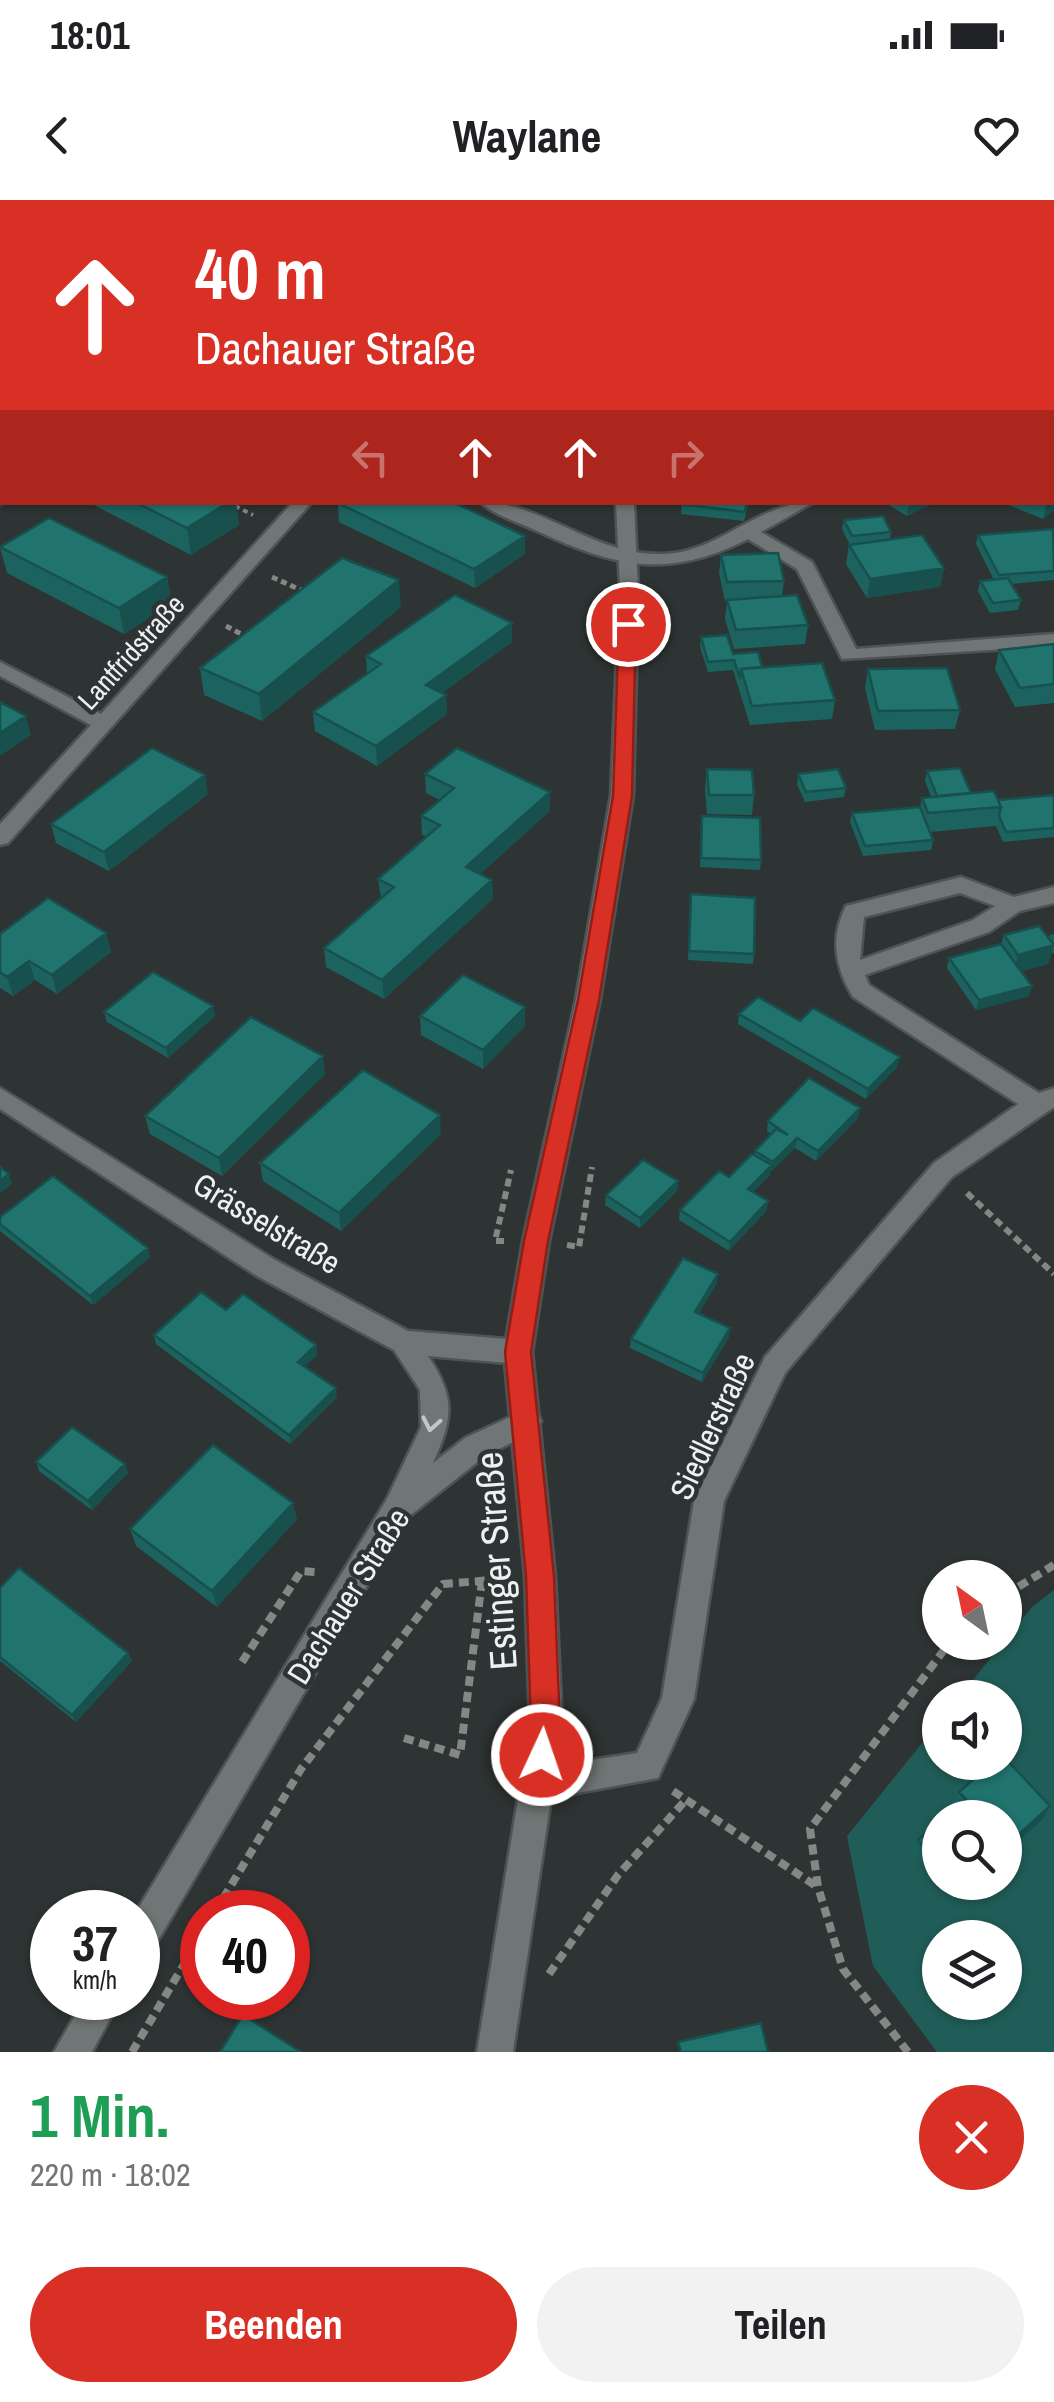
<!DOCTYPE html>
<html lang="de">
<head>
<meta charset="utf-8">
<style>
	body { margin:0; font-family:"Archivo Narrow",sans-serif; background:#f2f2f2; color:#202124; height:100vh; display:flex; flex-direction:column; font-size:38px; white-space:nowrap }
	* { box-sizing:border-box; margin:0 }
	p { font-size:32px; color:#757577 }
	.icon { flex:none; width:55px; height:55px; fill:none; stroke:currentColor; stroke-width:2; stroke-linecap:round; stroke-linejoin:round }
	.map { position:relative; height:1852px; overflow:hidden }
	.panel { display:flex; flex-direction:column; background:#fff; flex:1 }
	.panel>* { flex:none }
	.banner { position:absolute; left:0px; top:0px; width:1055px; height:305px; box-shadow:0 2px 8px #0004; background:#d93025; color:#fff; overflow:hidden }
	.needle { width:65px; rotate:327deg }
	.controls { position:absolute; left:922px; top:1360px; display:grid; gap:20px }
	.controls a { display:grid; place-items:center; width:100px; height:100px; border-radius:50%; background:#fff; box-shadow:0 2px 8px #0004; font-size:50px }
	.speed { position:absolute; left:30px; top:1690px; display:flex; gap:20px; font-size:50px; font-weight:700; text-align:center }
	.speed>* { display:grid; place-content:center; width:130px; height:130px; border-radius:50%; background:#fff; box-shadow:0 2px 8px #0004; line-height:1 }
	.speed small { font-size:25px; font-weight:400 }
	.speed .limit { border:15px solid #d22; background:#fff; color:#111 }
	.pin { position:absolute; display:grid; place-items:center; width:85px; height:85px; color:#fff; margin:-42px; border:5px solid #fff; border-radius:50%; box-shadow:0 2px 10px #0007 }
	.me { position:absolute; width:110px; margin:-55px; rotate:3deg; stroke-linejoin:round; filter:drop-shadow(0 0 8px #0008) }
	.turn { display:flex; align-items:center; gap:35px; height:210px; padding:0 30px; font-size:45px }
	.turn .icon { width:130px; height:130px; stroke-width:2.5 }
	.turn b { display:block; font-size:70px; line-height:85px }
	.lanes { display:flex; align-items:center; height:95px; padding:0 30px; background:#0003; justify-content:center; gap:50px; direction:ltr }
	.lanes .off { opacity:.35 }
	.round { display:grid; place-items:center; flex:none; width:105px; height:105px; border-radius:52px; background:#f2f2f2 }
	.overview { display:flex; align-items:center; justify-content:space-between; height:170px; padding:0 30px }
	h1 { font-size:60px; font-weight:800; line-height:75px; color:#1e9e55 }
	.cta { display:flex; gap:20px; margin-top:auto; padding:20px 30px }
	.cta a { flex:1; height:115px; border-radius:60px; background:#d93025; color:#fff; font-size:40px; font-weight:800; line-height:115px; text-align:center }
	.cta a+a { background:#f2f2f2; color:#202124 }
	.status { display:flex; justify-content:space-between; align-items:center; height:70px; padding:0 50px; background:#fff; direction:ltr }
	.status svg { height:28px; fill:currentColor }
	header { display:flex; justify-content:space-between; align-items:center; height:130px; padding:0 30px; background:#fff; font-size:45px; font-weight:800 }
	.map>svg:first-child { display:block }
	.green { fill:#205d58; fill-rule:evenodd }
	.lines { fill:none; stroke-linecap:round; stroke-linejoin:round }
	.street-casing { stroke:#4e5353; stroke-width:5 }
	.secondary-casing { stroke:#4e5353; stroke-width:5 }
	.path-far3 { stroke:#838887; stroke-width:4; stroke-dasharray:5 4; stroke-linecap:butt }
	.path-far2 { stroke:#838887; stroke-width:5; stroke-dasharray:6 4; stroke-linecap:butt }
	.path-far1 { stroke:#838887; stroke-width:6; stroke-dasharray:8 5; stroke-linecap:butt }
	.path { stroke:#838887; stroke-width:8; stroke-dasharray:10 6; stroke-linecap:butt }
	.street { fill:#707675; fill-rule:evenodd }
	.secondary { fill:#707675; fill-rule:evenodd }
	.wall { fill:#1c635f }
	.shaded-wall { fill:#17504d }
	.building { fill:#21736e; stroke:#17504d; stroke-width:2.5 }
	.oneway { stroke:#c2c6c6 }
	.route { fill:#d93025; stroke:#8d1f18; stroke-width:2.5 }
	.labels { text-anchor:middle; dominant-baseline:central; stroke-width:9; stroke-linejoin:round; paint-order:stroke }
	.far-street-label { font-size:28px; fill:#eef1f1; stroke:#2e3433 }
	.street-label { font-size:32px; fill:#eef1f1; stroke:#2e3433 }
	.near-street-label { font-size:38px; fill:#eef1f1; stroke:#2e3433 }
</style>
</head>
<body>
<div class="status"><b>18:01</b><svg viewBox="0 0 49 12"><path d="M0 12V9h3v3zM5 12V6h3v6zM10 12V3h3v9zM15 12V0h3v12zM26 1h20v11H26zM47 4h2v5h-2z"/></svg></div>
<header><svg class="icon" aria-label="back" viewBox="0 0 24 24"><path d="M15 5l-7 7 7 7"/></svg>Waylane<svg class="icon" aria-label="heart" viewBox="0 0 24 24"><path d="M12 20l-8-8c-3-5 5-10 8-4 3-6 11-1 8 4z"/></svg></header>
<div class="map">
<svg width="1054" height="1852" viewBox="0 0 1054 1852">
	<rect width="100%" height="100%" fill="#2e3433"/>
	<path class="green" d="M 1054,1390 L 1054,1852 L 937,1852 L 873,1766 L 847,1636 L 940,1521 L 940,1562 L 1005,1562 L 1005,1498 L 959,1497 L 1032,1407 ZM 940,1618 L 1005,1618 L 1005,1682 L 940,1682 ZM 940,1738 L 1005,1738 L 1005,1802 L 940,1802 Z"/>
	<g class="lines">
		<g class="street-casing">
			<path id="street" d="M 0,74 L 2,75 L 2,85 L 0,84 Z
				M 1054,176 L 1054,186 L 1052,187 L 1052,176 Z
				M 293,302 L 312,302 L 8,643 L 0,645 L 0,624 L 91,525 L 0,476 L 0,462 L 101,514 Z
				M 480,302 C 543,302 595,357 664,354 C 720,352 758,302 814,302 L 761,332 L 812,362 L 856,449 L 1054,434 L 1054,446 L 842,459 L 797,369 L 748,339 C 666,380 615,367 535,330 C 517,322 495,315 480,302 Z
				M 961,677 L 1014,697 L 1054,687 L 1054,703 L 1020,711 L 989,732 L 865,775 L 869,785 L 1039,893 L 1054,888 L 1054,907 L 952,977 L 785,1173 L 724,1301 L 694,1499 L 658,1578 L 539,1600 L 527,1595 L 523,1584 L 527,1573 L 539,1568 L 637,1553 L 662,1498 L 694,1301 L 765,1157 L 934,963 L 1018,904 L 853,797 C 836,769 829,739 846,706 ZM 960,693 L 995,706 L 973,720 L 860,760 L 864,717 Z
				M 0,888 L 275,1060 L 408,1131 L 518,1140 L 528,1144 L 532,1152 L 528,1160 L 518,1164 L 428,1156 C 456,1198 453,1218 433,1263 L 465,1238 L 527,1209 L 537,1212 L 541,1221 L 537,1230 L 485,1256 L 407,1318 L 150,1754 L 138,1759 L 136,1712 L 387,1299 L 421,1227 L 420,1190 L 394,1150 L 257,1076 L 0,909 Z
				M 85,1798 L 121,1798 L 92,1852 L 54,1852 Z"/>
		</g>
		<g class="secondary-casing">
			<path id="secondary" d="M 617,0 L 631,0 L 631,2 L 617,2 Z
				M 616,302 L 634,302 L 638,389 L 633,595 L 600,799 L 549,1041 L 532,1152 L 555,1376 L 562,1525 L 513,1852 L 477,1852 L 530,1525 L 525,1376 L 504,1152 L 523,1041 L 576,799 L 611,595 L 620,389 Z"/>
		</g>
		<path class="path-far3" d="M 227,302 L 253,315"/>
		<path class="path-far2" d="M 272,377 L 303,391
			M 226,426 L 245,436"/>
		<path class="path-far1" d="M 967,993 L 1054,1074
			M 504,1041 L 495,1041 L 511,970
			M 567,1045 L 579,1047 L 592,967"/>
		<path class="path" d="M 1005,1395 L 1054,1365
			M 242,1462 L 301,1371 L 316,1372
			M 404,1538 L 460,1555 L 482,1381
			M 673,1591 L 816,1686
			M 215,1712 L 301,1569 L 443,1384 L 504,1379
			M 549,1774 L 618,1675 L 684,1602
			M 132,1852 L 202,1734
			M 908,1852 L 843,1769 L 818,1687 L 810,1629 L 950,1442"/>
		<use href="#street" class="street"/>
		<use href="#secondary" class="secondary"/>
	</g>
	<path class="wall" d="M 0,90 L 2,91 L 2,154 L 0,153 Z
		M 1054,191 L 1054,239 L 1052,238 L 1052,192 Z
		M 1054,270 L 1054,310 L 1043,319 L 1001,302 L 1052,302 Z
		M 88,302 L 236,302 L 239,325 L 191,355 Z
		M 682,302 L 749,302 L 744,321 L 681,314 Z
		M 884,302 L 935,302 L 907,316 Z
		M 338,303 L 525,354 L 475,388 L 339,322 Z
		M 844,320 L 891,332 L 890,339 L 944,368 L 940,387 L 867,398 L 846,364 L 849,345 L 850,345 L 842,329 Z
		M 1054,331 L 1054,380 L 1011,384 L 1021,400 L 1018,410 L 990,413 L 978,391 L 980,381 L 994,380 L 976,344 L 978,335 Z
		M 0,347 L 167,377 L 172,404 L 124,434 L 7,373 Z
		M 721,355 L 784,381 L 782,396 L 808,425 L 805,444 L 734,449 L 725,419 L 727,401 L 725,401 L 719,373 Z
		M 401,407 L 262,521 L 204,495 L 200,468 Z
		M 701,437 L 733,454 L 835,500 L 832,519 L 750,525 L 733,470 L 708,472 L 700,447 Z
		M 512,442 L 442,493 L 446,495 L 447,514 L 377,566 L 315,531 L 313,512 L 367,474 L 366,456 Z
		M 1054,444 L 1054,503 L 1015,507 L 995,469 L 999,450 Z
		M 868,469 L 960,510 L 955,529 L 875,530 L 865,488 Z
		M 707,569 L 754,595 L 752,615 L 707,614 L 705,588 Z
		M 927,571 L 971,593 L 998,600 L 1054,595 L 1054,637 L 1003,642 L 996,626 L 930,632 L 933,640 L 931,650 L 863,656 L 850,622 L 852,613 L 920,607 L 922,598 L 931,597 L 925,581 Z
		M 425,574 L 550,611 L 480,674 L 492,680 L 493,699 L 384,799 L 326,767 L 324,748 L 381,698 L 378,679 L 427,637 L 422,635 L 421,616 L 440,600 L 426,593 Z
		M 798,574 L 846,588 L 844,597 L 805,602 L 797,584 Z
		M 208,594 L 109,671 L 56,643 L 51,624 Z
		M 702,616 L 761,660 L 760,670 L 700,667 Z
		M 691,694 L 754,754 L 753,764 L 688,760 Z
		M 106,733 L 111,752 L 57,794 L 35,780 L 13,796 L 0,788 L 0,734 Z
		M 1054,734 L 1054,754 L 1052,752 L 1048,764 L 1021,771 L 1032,786 L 1029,796 L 976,810 L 947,768 L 949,758 L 1001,744 L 1004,735 L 1049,738 L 1050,735 Z
		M 213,806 L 215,816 L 168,858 L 107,822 L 104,812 Z
		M 739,814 L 800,821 L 900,857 L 897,867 L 866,899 L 738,824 Z
		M 420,816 L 525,826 L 483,869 L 421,835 Z
		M 325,874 L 222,976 L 150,934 L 145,916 Z
		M 860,908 L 858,918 L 816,961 L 795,948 L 770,971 L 770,975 L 753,992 L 768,1001 L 766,1011 L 729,1051 L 679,1020 L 680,1010 L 729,977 L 754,955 L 755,951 L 771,934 L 767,931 L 768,921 Z
		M 441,934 L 341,1031 L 263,981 L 260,963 Z
		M 678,981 L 677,991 L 640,1028 L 605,1005 L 606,995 Z
		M 0,1017 L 150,1057 L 93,1105 L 0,1031 Z
		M 717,1083 L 699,1113 L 729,1137 L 702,1182 L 630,1148 L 631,1139 Z
		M 226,1110 L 318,1154 L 305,1166 L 337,1197 L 290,1244 L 156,1144 L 154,1135 Z
		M 36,1262 L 125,1264 L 128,1273 L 92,1310 L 39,1271 Z
		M 297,1319 L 217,1407 L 136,1346 L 130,1329 Z
		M 0,1388 L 128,1453 L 132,1461 L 76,1522 L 0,1461 Z
		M 959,1592 L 1050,1606 L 1042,1620 L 1005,1653 L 1005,1618 L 955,1608 L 952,1605 Z
		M 940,1621 L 940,1682 L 972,1682 L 953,1700 L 912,1653 L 918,1640 Z"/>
	<path class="shaded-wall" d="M 2,269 L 2,302 L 9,302 L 0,308 L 0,270 Z
		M 1054,295 L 1054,310 L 1043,319 L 1047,302 L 1052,302 Z
		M 229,302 L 236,302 L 239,325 L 191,355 L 187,328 Z
		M 917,302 L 935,302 L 907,316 L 908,307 Z
		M 525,336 L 525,354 L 475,388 L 474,369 Z
		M 944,368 L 940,387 L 867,398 L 870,379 Z
		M 167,377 L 172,404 L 124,434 L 119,408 Z
		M 399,380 L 401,407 L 262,521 L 259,494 Z
		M 512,423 L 512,442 L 427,504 L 426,485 Z
		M 446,495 L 447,514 L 377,566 L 376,546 Z
		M 26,516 L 31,535 L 0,556 L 0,533 Z
		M 205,575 L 208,594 L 109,671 L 104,652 Z
		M 550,592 L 550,611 L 466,686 L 466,667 Z
		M 492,680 L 493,699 L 384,799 L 382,780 Z
		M 106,733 L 111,752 L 57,794 L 52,775 Z
		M 1054,745 L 1048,764 L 1013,774 L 1018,755 Z
		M 29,761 L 35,780 L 13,796 L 7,777 Z
		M 1032,786 L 1029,796 L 976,810 L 979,800 Z
		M 213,806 L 215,816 L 168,858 L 166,848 Z
		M 525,807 L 525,826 L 483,869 L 483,850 Z
		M 323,856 L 325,874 L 222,976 L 219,958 Z
		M 900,857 L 897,867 L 866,899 L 868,889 Z
		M 860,908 L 858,918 L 816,961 L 818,951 Z
		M 440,915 L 441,934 L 341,1031 L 339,1013 Z
		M 797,938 L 795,948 L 771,972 L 773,962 Z
		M 772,965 L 770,975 L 746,998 L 748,989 Z
		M 9,974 L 12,984 L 0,993 L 0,981 Z
		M 678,981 L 677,991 L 640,1028 L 640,1018 Z
		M 768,1001 L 766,1011 L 729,1051 L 730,1042 Z
		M 148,1048 L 150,1057 L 93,1105 L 90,1096 Z
		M 718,1074 L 717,1083 L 694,1121 L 695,1112 Z
		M 730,1128 L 729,1137 L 702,1182 L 703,1173 Z
		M 316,1145 L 318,1154 L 300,1171 L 298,1162 Z
		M 336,1188 L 337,1197 L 290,1244 L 289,1235 Z
		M 125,1264 L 128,1273 L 92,1310 L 88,1301 Z
		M 293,1303 L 297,1319 L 217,1407 L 212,1391 Z
		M 128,1453 L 132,1461 L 76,1522 L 72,1515 Z
		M 1050,1606 L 1042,1620 L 1005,1653 L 1005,1647 Z
		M 965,1682 L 972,1682 L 953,1700 L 960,1687 Z"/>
	<path class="building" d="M 80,0 L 147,0 L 152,2 L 86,2 Z
		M 0,90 L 2,91 L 2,131 L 0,130 Z
		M 2,222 L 2,269 L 0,270 L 0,224 Z
		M 1052,269 L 1054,270 L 1054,295 L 1052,296 Z
		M 135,302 L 229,302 L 187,328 Z
		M 339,302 L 453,302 L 525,336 L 474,369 L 338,303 Z
		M 682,302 L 747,302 L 745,312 L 681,304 Z
		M 883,316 L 891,332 L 852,336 L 844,320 Z
		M 49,318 L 167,377 L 119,408 L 0,347 Z
		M 1053,329 L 1054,371 L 999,375 L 978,335 Z
		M 922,335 L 944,368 L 870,379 L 849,345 Z
		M 778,353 L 784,381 L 727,382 L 721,355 Z
		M 342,358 L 399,380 L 259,494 L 200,468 Z
		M 1008,378 L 1021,400 L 993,403 L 980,381 Z
		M 455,395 L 512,423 L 426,485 L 446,495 L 376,546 L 313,512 L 381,464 L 366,456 Z
		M 797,395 L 808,425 L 736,430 L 727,400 Z
		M 727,435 L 733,454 L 758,452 L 762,467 L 741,469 L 740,478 L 734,460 L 708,462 L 701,437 Z
		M 1054,444 L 1054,484 L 1020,488 L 999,450 Z
		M 822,463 L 835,500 L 752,506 L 741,469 Z
		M 947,468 L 960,510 L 878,511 L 868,469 Z
		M 0,502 L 26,516 L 0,533 Z
		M 152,548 L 205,575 L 104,652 L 51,624 Z
		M 457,548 L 550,592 L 466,667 L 492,680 L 382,780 L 324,748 L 394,687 L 378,679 L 440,625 L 421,616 L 454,588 L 425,574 Z
		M 960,568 L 971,593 L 937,596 L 927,571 Z
		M 707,569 L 752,570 L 754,595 L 709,595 Z
		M 838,569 L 846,588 L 806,592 L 798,574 Z
		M 994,591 L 1001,607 L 928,613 L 922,598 Z
		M 1054,595 L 1054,628 L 1006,632 L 999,616 L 1001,607 L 998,600 Z
		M 920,607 L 933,640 L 865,646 L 852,613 Z
		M 702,616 L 760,618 L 761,660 L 701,658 Z
		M 691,694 L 755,698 L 754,754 L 689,751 Z
		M 48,698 L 106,733 L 52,775 L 29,761 L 7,777 L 0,772 L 0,734 Z
		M 1039,726 L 1054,745 L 1018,755 L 1004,735 Z
		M 1001,744 L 1032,786 L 979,800 L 949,758 Z
		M 153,772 L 213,806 L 166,848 L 104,812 Z
		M 463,775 L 525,807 L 483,850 L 420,816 Z
		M 758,797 L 800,821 L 813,808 L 900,857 L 868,889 L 739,814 Z
		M 251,817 L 323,856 L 219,958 L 145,916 Z
		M 363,870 L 440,915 L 339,1013 L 260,963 Z
		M 809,878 L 860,908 L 818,951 L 797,938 L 773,962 L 755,951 L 776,929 L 788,935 L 768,921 Z
		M 752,954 L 772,965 L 748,989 L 768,1001 L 730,1042 L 680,1010 L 719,971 L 729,977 Z
		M 643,960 L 678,981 L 640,1018 L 606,995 Z
		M 0,967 L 9,974 L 0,981 Z
		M 53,976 L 148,1048 L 90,1096 L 0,1024 L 0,1017 Z
		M 683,1058 L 718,1074 L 695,1112 L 730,1128 L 703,1173 L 631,1139 Z
		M 201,1092 L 226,1110 L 243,1094 L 316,1145 L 298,1162 L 336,1188 L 289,1235 L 154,1135 Z
		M 72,1227 L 125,1264 L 88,1301 L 36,1262 Z
		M 213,1245 L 293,1303 L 212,1391 L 130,1329 Z
		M 19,1368 L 128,1453 L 72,1515 L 0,1457 L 0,1388 Z
		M 1005,1558 L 1050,1606 L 1005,1647 L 1005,1618 L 944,1618 L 966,1599 L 959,1592 L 993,1562 L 1005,1562 Z
		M 940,1621 L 940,1665 L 918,1640 Z
		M 243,1815 L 301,1852 L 220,1852 Z
		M 761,1823 L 768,1852 L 681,1852 L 678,1842 Z"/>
	<defs><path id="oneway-chevron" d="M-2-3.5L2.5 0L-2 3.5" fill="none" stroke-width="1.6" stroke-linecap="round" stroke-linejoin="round" transform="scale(2.5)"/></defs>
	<use class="oneway" href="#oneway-chevron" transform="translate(431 1224) rotate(101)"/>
	<path class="route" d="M 628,418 L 636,424 L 632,596 L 599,800 L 548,1041 L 531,1152 L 554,1376 L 560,1526 L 552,1565 L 542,1569 L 532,1565 L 527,1555 L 531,1526 L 526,1376 L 505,1152 L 524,1041 L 578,800 L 613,596 L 619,424 Z"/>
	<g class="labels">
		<g class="far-street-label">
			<text transform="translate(131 452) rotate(-48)">Lantfridstraße</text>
		</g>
		<g class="street-label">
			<text transform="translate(267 1023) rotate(31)">Grässelstraße</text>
			<text transform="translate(712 1226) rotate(-65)">Siedlerstraße</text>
			<text transform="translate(348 1396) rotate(-58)">Dachauer Straße</text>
		</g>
		<g class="near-street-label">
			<text transform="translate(496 1361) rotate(-94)">Estinger Straße</text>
		</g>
	</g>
</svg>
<div class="controls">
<a><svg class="needle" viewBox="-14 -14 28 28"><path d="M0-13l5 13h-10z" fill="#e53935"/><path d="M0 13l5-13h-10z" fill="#757577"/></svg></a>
<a><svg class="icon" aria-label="sound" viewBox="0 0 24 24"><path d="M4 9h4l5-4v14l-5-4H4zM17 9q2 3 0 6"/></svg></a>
<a><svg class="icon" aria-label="search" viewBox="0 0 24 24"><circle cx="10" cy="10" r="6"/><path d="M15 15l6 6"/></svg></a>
<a><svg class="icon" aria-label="layers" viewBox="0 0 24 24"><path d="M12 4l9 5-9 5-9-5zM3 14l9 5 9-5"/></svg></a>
</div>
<div class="speed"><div>37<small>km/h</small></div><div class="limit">40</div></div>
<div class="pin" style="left:628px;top:424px;background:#d93025"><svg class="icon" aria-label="arrive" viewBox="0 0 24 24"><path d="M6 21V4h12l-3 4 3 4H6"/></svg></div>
<svg class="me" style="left:542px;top:1555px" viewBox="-20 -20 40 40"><circle r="17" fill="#d93025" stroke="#fff" stroke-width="3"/><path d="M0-11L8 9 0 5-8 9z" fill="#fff"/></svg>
<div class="banner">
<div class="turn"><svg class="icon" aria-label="ahead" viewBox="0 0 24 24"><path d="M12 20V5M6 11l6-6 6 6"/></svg><div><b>40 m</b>Dachauer Straße</div></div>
<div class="lanes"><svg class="icon off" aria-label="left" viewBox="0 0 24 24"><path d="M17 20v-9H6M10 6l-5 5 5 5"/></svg><svg class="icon" aria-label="ahead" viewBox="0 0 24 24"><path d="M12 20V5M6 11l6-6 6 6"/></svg><svg class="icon" aria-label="ahead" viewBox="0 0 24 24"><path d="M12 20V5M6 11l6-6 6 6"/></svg><svg class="icon off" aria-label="right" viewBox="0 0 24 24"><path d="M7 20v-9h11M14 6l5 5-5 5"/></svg></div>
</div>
</div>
<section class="panel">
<div class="overview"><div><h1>1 Min.</h1><p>220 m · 18:02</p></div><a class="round" style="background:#d93025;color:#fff"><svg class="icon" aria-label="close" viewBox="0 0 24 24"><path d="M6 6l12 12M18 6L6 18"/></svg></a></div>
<div class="cta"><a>Beenden</a><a>Teilen</a></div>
</section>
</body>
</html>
